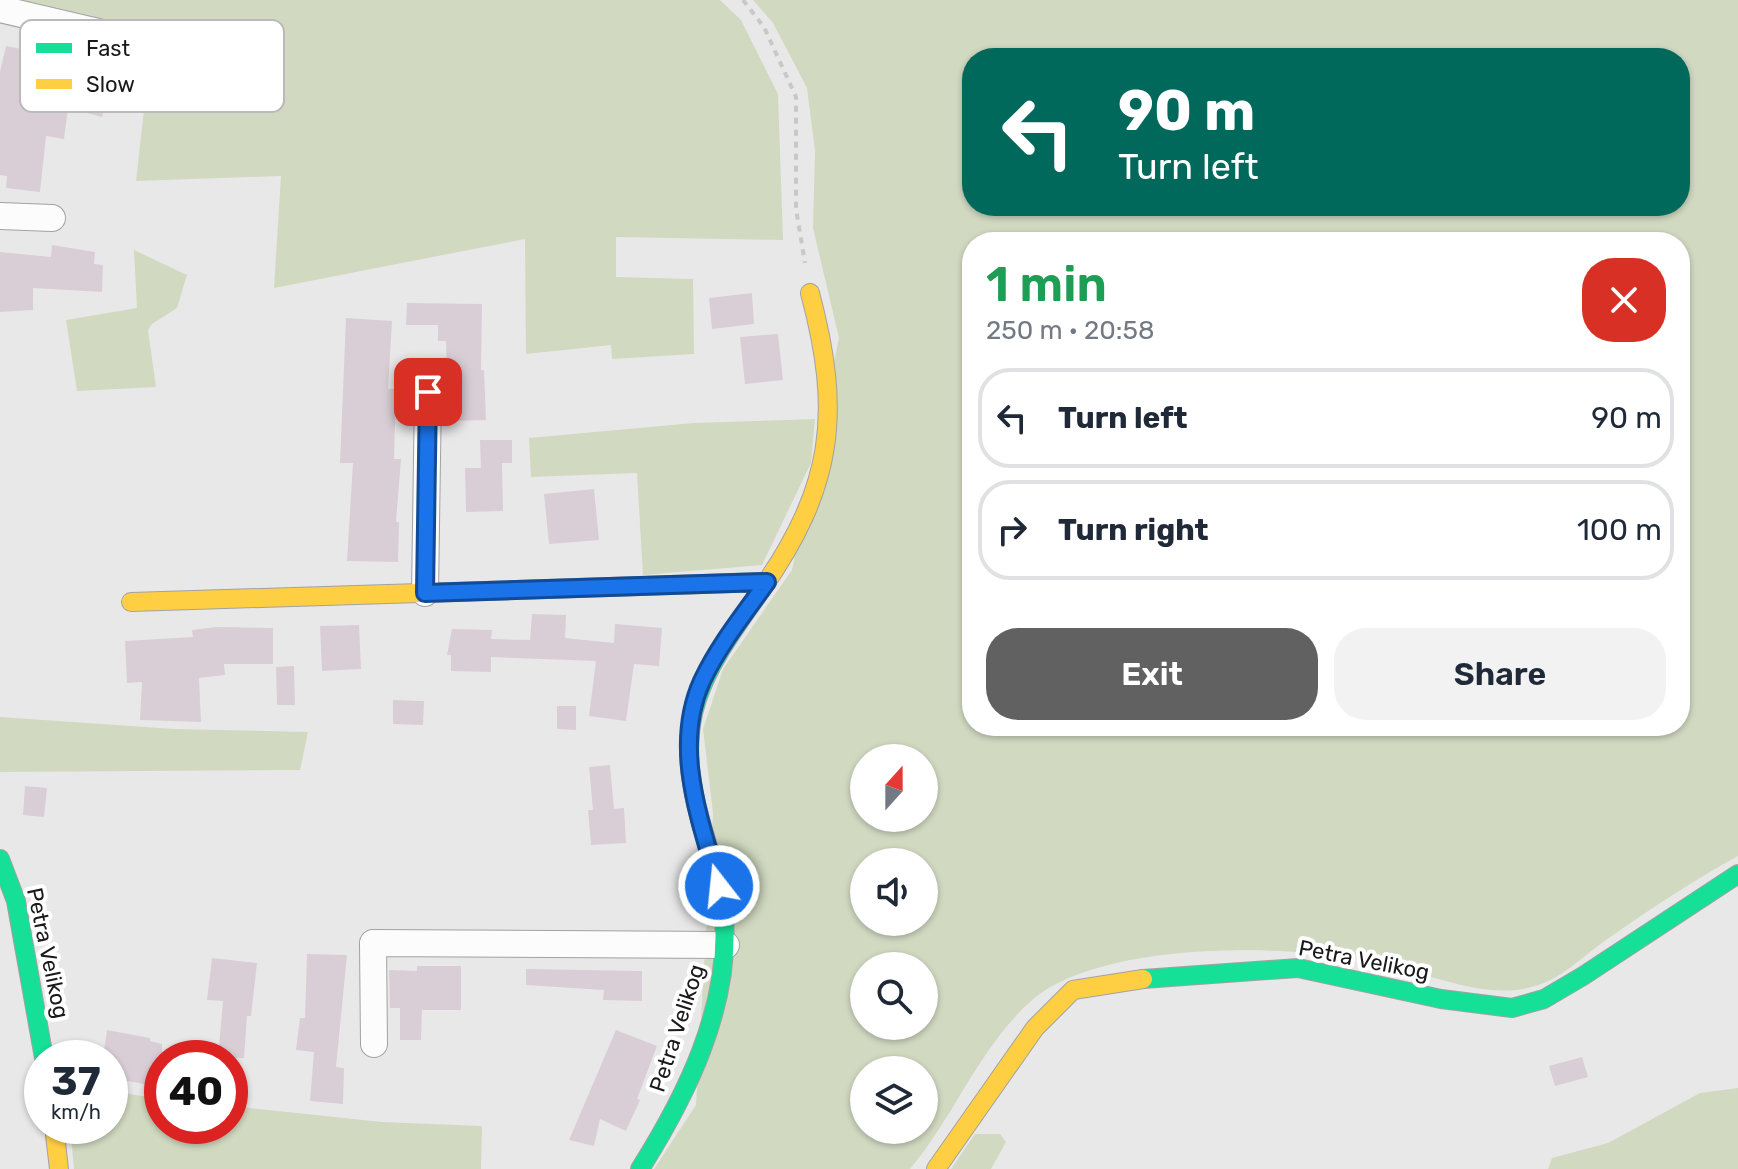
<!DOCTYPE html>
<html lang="en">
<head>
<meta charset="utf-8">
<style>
	body { margin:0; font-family:Rubik,sans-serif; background:#f2f2f3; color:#1f2937; height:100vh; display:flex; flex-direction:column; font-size:30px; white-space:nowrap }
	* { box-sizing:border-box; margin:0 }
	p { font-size:26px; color:#747a83 }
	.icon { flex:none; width:44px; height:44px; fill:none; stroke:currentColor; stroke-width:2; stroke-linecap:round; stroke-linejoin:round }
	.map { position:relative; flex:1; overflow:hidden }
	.panel { position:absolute; left:962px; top:232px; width:728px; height:504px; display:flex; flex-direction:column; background:#fff; border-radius:32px; box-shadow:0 2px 6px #0004 }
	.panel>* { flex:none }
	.guide { position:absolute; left:962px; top:48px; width:728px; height:168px; border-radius:32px; box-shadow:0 2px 6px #0004; background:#00695c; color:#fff; overflow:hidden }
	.needle { width:52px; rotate:21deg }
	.buttons { position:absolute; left:850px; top:744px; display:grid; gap:16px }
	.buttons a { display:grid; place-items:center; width:88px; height:88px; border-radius:50%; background:#fff; box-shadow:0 2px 6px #0004; font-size:40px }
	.speed { position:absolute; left:24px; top:1040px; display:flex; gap:16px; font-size:40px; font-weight:700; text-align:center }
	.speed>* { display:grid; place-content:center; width:104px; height:104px; border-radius:50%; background:#fff; box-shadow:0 2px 6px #0004; line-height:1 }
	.speed small { font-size:20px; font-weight:400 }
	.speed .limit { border:12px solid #d22; background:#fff; color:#111 }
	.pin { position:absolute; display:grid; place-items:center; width:68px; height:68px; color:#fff; margin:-34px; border-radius:16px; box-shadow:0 4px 12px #0006 }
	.me { position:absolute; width:88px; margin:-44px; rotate:344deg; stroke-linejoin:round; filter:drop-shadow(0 0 6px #0008) }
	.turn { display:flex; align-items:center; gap:28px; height:168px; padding:0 24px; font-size:36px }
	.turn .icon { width:104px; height:104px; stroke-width:2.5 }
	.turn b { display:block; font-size:56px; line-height:68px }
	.round { display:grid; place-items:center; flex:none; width:84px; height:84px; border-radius:32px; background:#f2f2f3 }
	.headline { display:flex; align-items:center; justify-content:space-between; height:136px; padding:0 24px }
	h1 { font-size:48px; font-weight:600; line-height:60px; color:#1e9e55 }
	.action { display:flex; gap:16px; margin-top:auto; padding:16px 24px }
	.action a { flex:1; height:92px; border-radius:32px; background:#626162; color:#fff; font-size:32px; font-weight:600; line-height:92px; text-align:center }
	.action a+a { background:#f2f2f3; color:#1f2937 }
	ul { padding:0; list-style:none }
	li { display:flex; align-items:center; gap:24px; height:100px; margin:0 16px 12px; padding:0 8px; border:4px solid #e0e1e3; border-radius:32px }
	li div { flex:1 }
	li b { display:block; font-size:30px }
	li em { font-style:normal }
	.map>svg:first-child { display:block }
	.green { fill:#d1d9c1; fill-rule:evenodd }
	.building { fill:#d9ced6 }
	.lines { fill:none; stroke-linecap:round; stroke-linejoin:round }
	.street-casing { stroke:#a3a1a3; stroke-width:28 }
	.fast-casing { stroke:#a3a1a3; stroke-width:20 }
	.slow-casing { stroke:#a3a1a3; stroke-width:20 }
	.path { stroke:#c9c8c9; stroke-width:4; stroke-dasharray:6 6; stroke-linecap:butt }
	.street { stroke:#fcfcfc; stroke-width:26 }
	.fast { stroke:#16e098; stroke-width:18 }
	.slow { stroke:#ffcf43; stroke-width:18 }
	.route-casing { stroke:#114b97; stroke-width:20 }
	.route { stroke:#1a73e8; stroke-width:14 }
	.labels { text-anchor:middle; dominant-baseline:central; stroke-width:8; stroke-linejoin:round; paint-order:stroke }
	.street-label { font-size:22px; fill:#1a181a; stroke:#fff }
	.key { fill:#fff; stroke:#bababa; stroke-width:2 }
	.key-label { font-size:22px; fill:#1a181a }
</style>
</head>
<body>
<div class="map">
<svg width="1738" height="1169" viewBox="0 0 1738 1169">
	<rect width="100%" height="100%" fill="#e9e8e9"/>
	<path class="green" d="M 4,0 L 720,0 L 741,20 L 778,94 L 783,240 L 616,237 L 616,277 L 693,279 L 694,354 L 612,359 L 611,345 L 526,354 L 525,239 L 274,288 L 281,176 L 136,181 L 153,30 Z
		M 753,0 L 1738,0 L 1738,856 C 1692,881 1649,910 1606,940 C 1587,953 1567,973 1546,982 C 1497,1004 1441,978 1393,966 C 1306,943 1100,938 1030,1002 C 979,1048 954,1117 910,1169 L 654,1169 L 696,1105 L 713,813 L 703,729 L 723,669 L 792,570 L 839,338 L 813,228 L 815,151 L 807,88 L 773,23 ZM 972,58 L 1680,58 L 1680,206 L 972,206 ZM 972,242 L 1680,242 L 1680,726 L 972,726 ZM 864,758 L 924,758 L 924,818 L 864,818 ZM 864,862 L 924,862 L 924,922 L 864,922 ZM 864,966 L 924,966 L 924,1026 L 864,1026 ZM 864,1070 L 924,1070 L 924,1130 L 864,1130 Z
		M 134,250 L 187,275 L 177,308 L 152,324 L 148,330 L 156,387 L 77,391 L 66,320 L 137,308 Z
		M 815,419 L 811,463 L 762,565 L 643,575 L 637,473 L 531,477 L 529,438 L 694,423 Z
		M 0,717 L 174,729 L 308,732 L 300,770 L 0,772 Z
		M 1738,1088 L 1738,1169 L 1548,1169 L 1552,1158 L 1608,1143 L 1700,1093 Z
		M 110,1091 L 162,1099 L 162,1126 L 230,1126 L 230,1106 L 382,1122 L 482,1126 L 481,1169 L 74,1169 L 70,1126 L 110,1126 Z
		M 975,1134 L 1000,1134 L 1006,1142 L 991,1169 L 951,1169 Z"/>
	<path class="building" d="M 6,46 L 114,67 L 102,117 L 68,108 L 64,139 L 46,136 L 40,192 L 6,188 L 7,176 L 0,175 L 0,72 Z
		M 52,245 L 95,252 L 94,264 L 103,265 L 102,292 L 33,288 L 33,310 L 0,312 L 0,252 L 51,257 Z
		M 752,293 L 754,324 L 712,329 L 709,298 Z
		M 407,303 L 482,304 L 481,370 L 484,370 L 486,420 L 448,421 L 446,341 L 438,341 L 438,325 L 406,325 Z
		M 346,318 L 392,321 L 388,389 L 396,389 L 394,459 L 401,459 L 396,522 L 399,522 L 398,562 L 347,561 L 353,463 L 340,463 Z
		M 778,334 L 783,380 L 745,384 L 740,337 Z
		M 480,440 L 512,440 L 512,463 L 502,463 L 503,511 L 466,512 L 465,468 L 481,468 Z
		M 594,489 L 599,540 L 549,544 L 544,494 Z
		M 532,614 L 566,615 L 565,638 L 614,643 L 615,624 L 662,628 L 659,666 L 634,664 L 626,721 L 589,716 L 596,661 L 491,657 L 491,672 L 451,671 L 451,655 L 447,655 L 452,629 L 492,630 L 491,639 L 530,640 Z
		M 359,625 L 361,669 L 322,671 L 320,626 Z
		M 217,627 L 273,628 L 273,664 L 224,664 L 225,675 L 199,678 L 201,722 L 140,720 L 142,682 L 127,683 L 125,641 L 193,637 L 192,630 Z
		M 294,666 L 295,705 L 277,705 L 276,667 Z
		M 393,700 L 424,701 L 423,725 L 393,724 Z
		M 557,706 L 576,706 L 576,730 L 557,729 Z
		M 610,765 L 614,809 L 624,808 L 626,843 L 591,845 L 588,810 L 593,810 L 589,767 Z
		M 25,786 L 47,788 L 44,817 L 23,815 Z
		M 307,954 L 347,955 L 336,1067 L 344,1068 L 343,1104 L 310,1101 L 314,1052 L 296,1050 L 300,1018 L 305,1018 Z
		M 212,958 L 257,963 L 251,1016 L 247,1016 L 244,1058 L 218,1058 L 223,1001 L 207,1000 Z
		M 417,966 L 461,966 L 461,1010 L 422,1010 L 421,1040 L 400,1040 L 400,1008 L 390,1008 L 389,970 L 417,971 Z
		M 526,969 L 642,971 L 642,1001 L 603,1000 L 604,990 L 526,985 Z
		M 107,1030 L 150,1038 L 150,1041 L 162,1044 L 162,1087 L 110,1078 L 110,1058 L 103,1058 Z
		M 616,1030 L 657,1046 L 637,1099 L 640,1100 L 626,1131 L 600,1119 L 594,1146 L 569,1140 Z
		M 1582,1057 L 1588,1077 L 1555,1086 L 1549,1066 Z"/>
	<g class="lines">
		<g class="street-casing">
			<path id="street" d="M 0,9 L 115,36
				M 0,216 L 52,218
				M 425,593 L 428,392
				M 374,1044 L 373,943 L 726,945"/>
		</g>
		<g class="fast-casing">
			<path id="fast" d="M 451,592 L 767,582
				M 0,859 L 16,901 L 44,1058
				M 1143,979 L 1298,968 L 1441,999 L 1512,1008 L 1544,999 L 1583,976 L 1738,874
				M 640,1169 C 686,1096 730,1008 724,919 C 722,885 709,852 700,819 C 671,715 703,673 761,590"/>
		</g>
		<g class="slow-casing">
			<path id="slow" d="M 761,590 C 834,486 842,413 810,293
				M 131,602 L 451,592
				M 54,1126 L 59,1169
				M 936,1169 L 1035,1028 L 1073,990 L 1143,979"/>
		</g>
		<path class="path" d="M 743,0 L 764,27 L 796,97 L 796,209 L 805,263"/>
		<use href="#street" class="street"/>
		<use href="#fast" class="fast"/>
		<use href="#slow" class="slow"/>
	</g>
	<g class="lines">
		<g class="route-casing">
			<path id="route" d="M 428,392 L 425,593 L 767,582 C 744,614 719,645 702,681 C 672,747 700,820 719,886"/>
		</g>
		<use href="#route" class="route"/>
	</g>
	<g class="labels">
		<g class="street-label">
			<text transform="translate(48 953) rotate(78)">Petra Velikog</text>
			<text transform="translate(1364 960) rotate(11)">Petra Velikog</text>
			<text transform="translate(677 1028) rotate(-72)">Petra Velikog</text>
		</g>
	</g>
	<rect x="20" y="20" width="264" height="92" rx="12" class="key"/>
	<rect x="36" y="43" width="36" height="10" fill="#16e098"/>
	<rect x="36" y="79" width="36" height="10" fill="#ffcf43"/>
	<g class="key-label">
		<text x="86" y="56">Fast</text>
		<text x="86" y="92">Slow</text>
	</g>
</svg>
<div class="buttons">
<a><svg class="needle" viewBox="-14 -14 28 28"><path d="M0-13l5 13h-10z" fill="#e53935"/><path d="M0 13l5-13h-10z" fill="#747a83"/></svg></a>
<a><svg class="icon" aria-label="sound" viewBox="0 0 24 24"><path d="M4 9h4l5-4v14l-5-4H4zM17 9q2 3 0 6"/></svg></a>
<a><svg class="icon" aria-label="search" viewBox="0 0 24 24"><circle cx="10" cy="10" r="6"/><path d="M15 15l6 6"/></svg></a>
<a><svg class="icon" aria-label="layers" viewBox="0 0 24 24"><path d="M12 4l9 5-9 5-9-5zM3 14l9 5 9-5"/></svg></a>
</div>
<div class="speed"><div>37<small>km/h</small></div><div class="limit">40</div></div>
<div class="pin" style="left:428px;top:392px;background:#d93025"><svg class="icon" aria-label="arrive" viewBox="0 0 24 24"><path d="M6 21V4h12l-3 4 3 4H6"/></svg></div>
<svg class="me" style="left:719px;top:886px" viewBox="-20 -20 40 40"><circle r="17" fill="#1a73e8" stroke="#fff" stroke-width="3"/><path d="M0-11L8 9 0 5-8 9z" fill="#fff"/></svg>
<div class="guide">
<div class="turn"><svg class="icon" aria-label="left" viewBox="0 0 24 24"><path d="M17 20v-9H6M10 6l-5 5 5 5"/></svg><div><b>90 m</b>Turn left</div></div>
</div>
<section class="panel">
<div class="headline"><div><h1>1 min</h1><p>250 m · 20:58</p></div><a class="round" style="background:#d93025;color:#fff"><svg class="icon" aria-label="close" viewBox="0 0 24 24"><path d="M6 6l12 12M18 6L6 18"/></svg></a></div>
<ul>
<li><svg class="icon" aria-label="left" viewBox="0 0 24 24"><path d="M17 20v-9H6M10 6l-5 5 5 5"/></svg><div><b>Turn left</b></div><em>90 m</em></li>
<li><svg class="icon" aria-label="right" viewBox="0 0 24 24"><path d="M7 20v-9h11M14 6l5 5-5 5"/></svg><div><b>Turn right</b></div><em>100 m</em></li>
</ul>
<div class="action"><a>Exit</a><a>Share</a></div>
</section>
</div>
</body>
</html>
